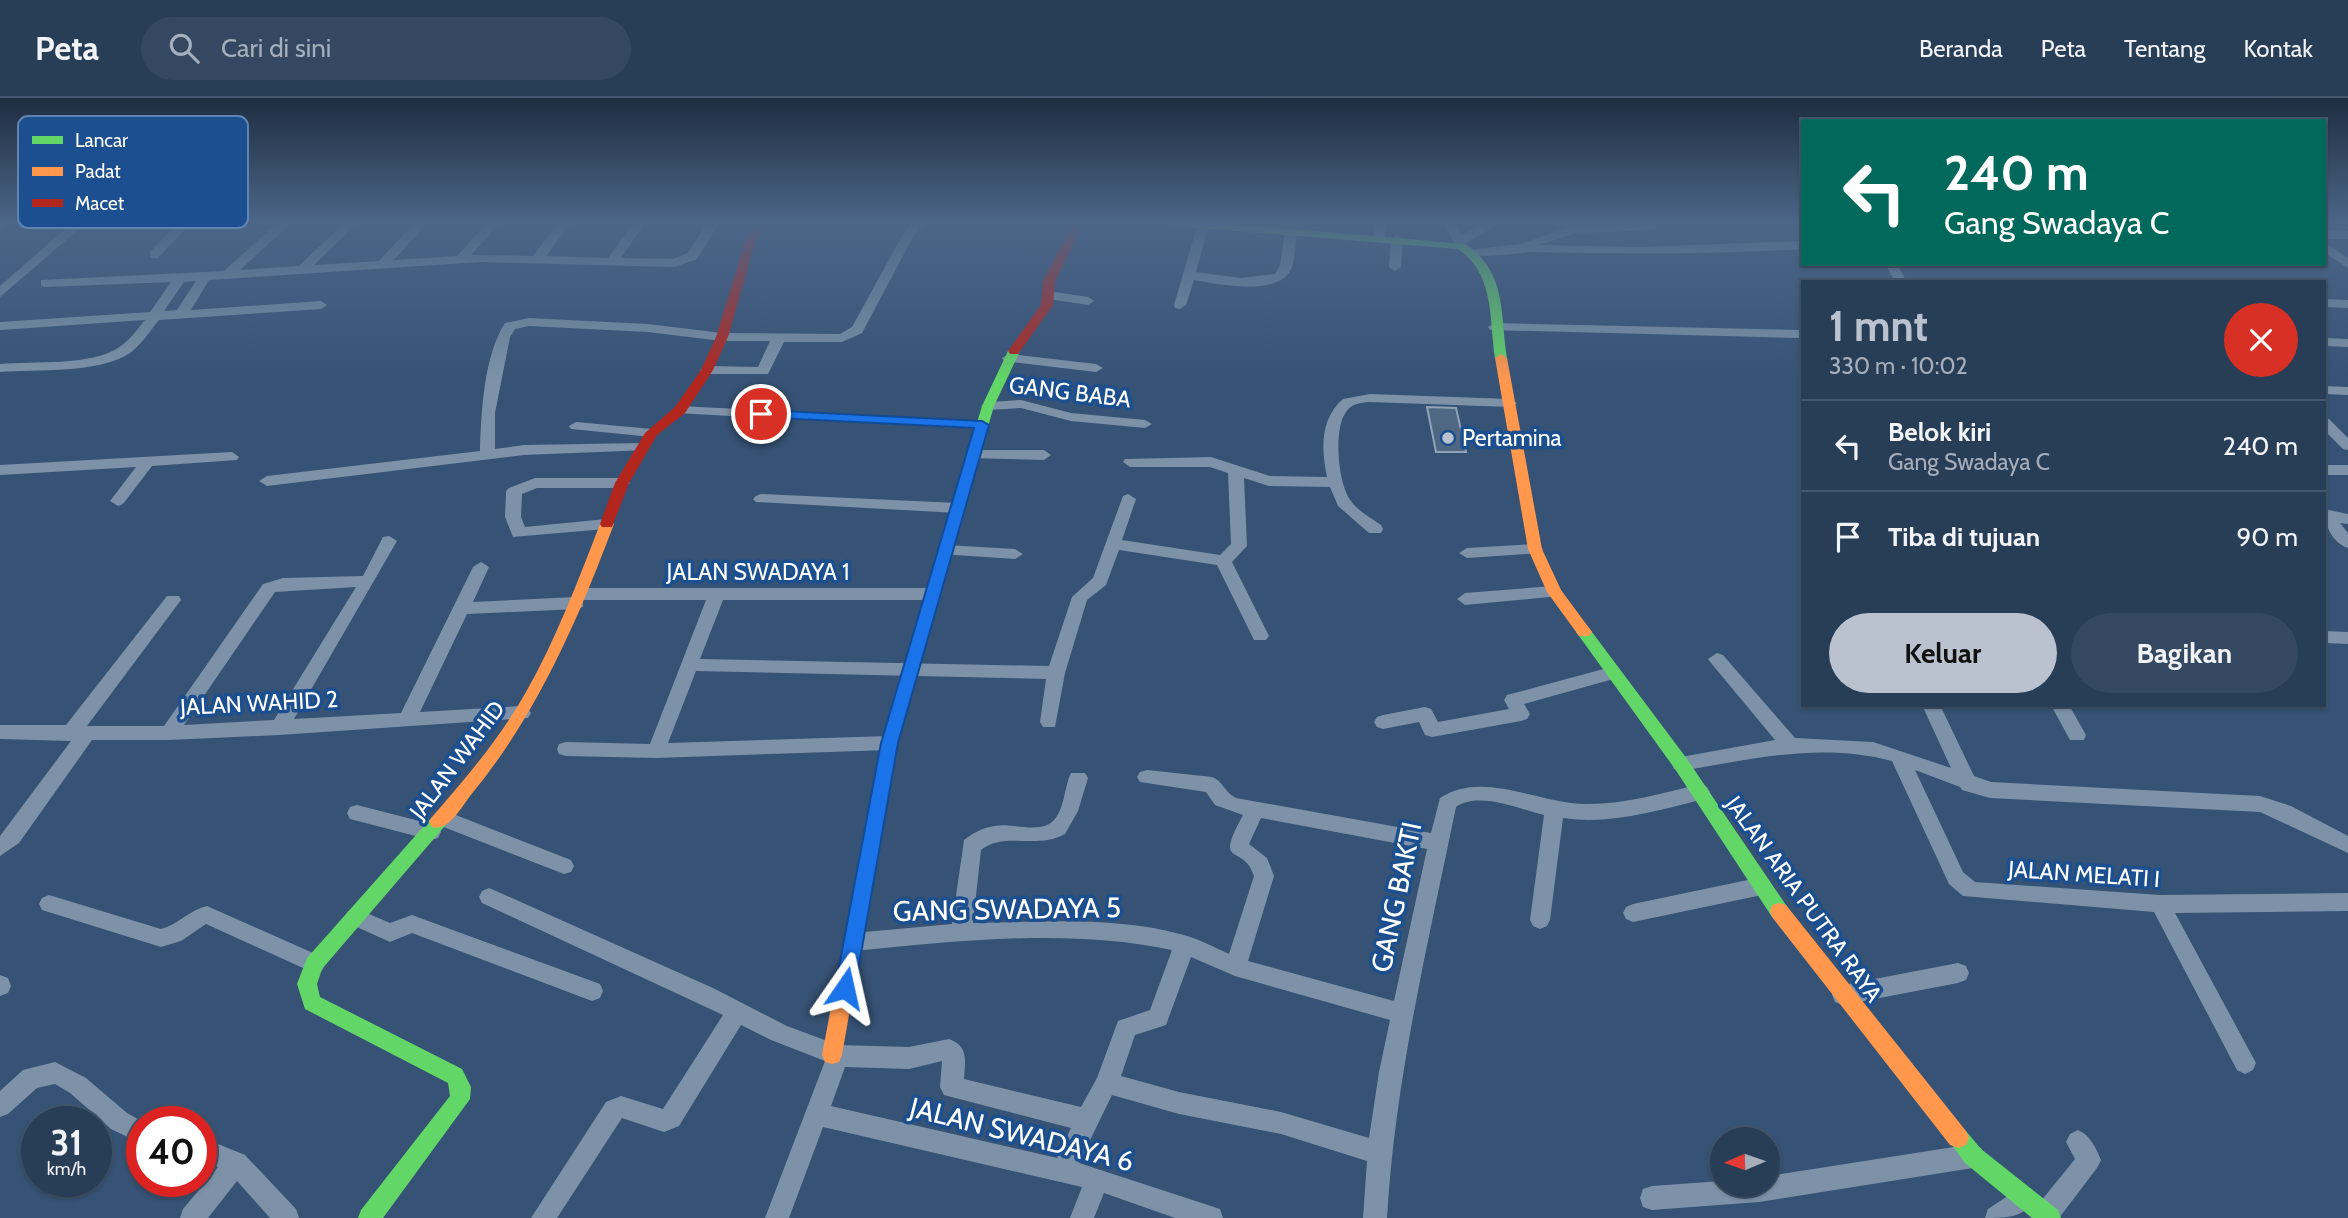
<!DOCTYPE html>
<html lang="id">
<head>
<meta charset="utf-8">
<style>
	body { margin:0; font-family:Cabin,sans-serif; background:#344961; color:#f1f3f6; height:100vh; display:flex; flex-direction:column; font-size:26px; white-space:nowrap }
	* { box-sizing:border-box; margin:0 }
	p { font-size:23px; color:#a5aeba }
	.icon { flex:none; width:38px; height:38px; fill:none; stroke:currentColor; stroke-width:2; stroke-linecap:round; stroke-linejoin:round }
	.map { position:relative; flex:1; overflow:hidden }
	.sheet { position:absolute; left:1801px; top:182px; width:525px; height:427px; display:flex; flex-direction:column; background:#283e57; border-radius:0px; box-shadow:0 2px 5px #0004,0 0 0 2px #44576d }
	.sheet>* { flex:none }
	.top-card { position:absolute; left:1801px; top:21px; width:525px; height:147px; border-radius:0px; box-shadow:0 2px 5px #0004,0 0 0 2px #44576d; background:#00695c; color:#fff; overflow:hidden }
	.needle { width:46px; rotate:268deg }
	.tools { position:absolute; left:1710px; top:1029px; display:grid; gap:14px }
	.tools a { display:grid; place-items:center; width:70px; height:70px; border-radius:50%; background:#283e57; box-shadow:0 2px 5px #0004,0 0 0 2px #44576d; font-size:35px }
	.speed { position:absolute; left:21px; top:1008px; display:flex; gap:14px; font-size:35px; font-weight:700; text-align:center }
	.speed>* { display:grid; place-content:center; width:91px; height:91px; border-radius:50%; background:#283e57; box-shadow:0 2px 5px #0004,0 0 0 2px #44576d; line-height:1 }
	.speed small { font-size:18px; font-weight:400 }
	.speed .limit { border:10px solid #d22; background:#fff; color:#111 }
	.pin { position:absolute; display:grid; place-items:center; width:60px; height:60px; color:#fff; margin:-30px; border:4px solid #fff; border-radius:50%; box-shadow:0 2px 7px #0007 }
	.me { position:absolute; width:77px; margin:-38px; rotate:11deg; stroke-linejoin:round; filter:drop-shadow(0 0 5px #0008) }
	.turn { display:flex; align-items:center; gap:24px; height:147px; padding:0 28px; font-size:32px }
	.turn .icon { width:91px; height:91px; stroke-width:2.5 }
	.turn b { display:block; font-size:49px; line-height:60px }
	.round { display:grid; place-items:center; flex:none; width:74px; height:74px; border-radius:37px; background:#344961 }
	.summary { display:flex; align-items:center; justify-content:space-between; height:119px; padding:0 28px }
	h1 { font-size:42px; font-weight:700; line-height:52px; color:#b9c2ce }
	.cta { display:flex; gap:14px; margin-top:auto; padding:14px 28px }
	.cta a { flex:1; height:80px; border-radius:42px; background:#b9c2ce; color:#111; font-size:28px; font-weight:700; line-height:80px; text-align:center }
	.cta a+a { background:#344961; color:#f1f3f6 }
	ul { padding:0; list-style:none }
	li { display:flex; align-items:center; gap:21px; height:91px; padding:0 28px; border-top:2px solid #44576d }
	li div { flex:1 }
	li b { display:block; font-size:26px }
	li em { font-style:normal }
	header { display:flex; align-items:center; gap:42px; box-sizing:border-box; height:98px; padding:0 35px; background:#283e57; border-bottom:2px solid #44576d }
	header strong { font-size:33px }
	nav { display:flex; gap:38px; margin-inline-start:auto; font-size:24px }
	.search { width:490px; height:63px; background:#344961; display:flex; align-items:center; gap:18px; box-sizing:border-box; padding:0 24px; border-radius:38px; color:#a5aeba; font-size:26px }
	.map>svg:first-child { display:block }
	.building { fill:#506783; stroke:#92a2b6; stroke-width:2 }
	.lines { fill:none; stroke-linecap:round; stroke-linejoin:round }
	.street { fill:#7d92a8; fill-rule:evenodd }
	.fast { fill:#63d668; fill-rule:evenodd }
	.slow { fill:#ff974d; fill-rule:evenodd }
	.jam { fill:#b3261e; fill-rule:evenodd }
	.route { fill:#1a73e8; stroke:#114b97; stroke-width:2 }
	.poi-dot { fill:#b9c2ce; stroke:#1b4f8f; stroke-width:2.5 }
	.labels { text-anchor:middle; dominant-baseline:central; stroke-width:7; stroke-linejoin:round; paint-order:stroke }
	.street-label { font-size:23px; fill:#fff; stroke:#1b4f8f }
	.poi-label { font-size:23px; fill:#fff; stroke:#1b4f8f; text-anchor:start }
	.near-street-label { font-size:28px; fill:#fff; stroke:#1b4f8f }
	.key { fill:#1b4f8f; stroke:#5f84b1; stroke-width:2 }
	.key-label { font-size:19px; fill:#fff }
</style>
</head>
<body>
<header>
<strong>Peta</strong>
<div class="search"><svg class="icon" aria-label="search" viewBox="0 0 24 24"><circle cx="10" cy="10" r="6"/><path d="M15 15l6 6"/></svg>Cari di sini</div>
<nav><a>Beranda</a><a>Peta</a><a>Tentang</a><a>Kontak</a></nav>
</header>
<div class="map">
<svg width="2348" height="1120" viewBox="0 0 2348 1120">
	<rect width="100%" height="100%" fill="#365274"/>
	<path class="building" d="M 1427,309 L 1456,310 L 1466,354 L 1436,354 Z"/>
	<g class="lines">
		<path class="street" d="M 0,125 L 8,125 L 0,132 Z
			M 72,125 L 86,125 L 0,199 L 0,188 Z
			M 178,125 L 191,125 L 158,160 L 150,160 L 150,154 Z
			M 277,125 L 291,125 L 240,172 L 299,168 L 344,125 L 357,125 L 314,167 L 379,163 L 414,125 L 427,125 L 394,162 L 457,158 L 487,125 L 500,125 L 471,157 L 533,158 L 558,125 L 571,125 L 546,158 L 608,160 L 633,125 L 645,125 L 621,160 L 673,161 L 688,155 L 707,125 L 719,125 L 697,161 L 674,169 L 480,164 L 209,182 L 191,212 L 321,203 L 327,207 L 321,211 L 159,222 C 150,233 142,246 130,255 C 98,276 37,271 0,274 L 0,266 C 33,263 90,268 118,250 C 129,243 137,232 145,222 L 0,232 L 0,224 L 150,214 L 171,184 L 45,189 L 41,188 L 41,182 L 224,173 ZM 196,183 L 177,212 L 164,213 L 184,184 Z
			M 912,125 L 925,125 L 913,139 L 862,235 L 842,244 L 784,244 L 768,276 L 707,276 L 700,272 L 707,268 L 758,269 L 770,243 L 722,243 L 648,234 L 529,228 L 515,231 L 510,239 L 495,315 L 495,351 L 524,347 L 643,345 L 648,346 L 648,352 L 524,357 L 267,388 L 259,383 L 267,378 L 480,353 C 481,315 484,257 505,225 L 529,220 L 648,226 L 722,235 L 840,236 L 852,229 L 902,138 Z
			M 1198,125 L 1209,127 L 1196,174 L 1241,180 L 1275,176 L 1280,167 L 1285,133 L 1291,129 L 1297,133 C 1295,145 1296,160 1291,171 C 1279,199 1217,186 1194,182 L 1186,207 L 1180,211 L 1175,210 L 1174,207 Z
			M 1375,125 L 1387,125 L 1384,142 L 1374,139 Z
			M 1444,125 L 1456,125 L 1462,137 L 1483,125 L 1499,125 L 1466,145 L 1467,148 L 1461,152 L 1455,148 Z
			M 1652,125 L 1658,129 L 1656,132 L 1576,135 L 1539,147 L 1642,149 L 1802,143 L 1802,151 C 1713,156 1623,156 1533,154 C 1519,154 1479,162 1470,155 L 1476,151 L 1521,146 L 1575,127 Z
			M 2324,133 L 2348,133 L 2348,141 L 2324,141 Z
			M 1397,137 L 1403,141 L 1401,169 L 1395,173 L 1389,169 L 1391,141 Z
			M 2324,144 L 2348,160 L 2348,170 L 2324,154 Z
			M 1885,166 L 1897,166 L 1907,184 L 1895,184 Z
			M 1048,193 L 1088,199 L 1094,203 L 1088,207 L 1043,200 L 1043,194 Z
			M 2324,201 L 2348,202 L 2348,210 L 2324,209 Z
			M 1495,225 L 1802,232 L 1802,240 L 1490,232 L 1488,229 Z
			M 2324,240 L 2348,241 L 2348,249 L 2324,248 Z
			M 1009,256 L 1096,266 L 1103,270 L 1096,274 L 1004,263 L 1002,260 Z
			M 2324,288 L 2348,289 L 2348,297 L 2324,296 Z
			M 1370,296 L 1510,301 L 1517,305 L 1510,309 L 1370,304 C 1360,305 1352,305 1346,314 C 1333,331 1338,387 1351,403 C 1358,413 1371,420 1381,427 L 1383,431 L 1381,435 L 1369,435 L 1338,408 L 1330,389 L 1269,388 L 1244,380 L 1247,448 L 1232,464 L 1269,538 L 1266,542 L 1254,542 L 1217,467 L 1119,452 L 1106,487 L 1087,502 L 1065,575 L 1055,629 L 1043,629 L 1040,624 L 1046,581 L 696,573 L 668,645 L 889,638 L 896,640 L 898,645 L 896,650 L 889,652 L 656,660 L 566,658 L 559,656 L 557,651 L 559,646 L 566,644 L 650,646 L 706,502 L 583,502 L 583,509 L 577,511 L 467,516 L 420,614 L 522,608 L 528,610 L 531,615 L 528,620 L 279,637 L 169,642 L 92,642 L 19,745 L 0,758 L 0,738 L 71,643 L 0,641 L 0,627 L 66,627 L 167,498 L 179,498 L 181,502 L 87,628 L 164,628 L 263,486 L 283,480 L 363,478 L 383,439 L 389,438 L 397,443 L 294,621 L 401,615 L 473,469 L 481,464 L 489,469 L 473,504 L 575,499 L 573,496 L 575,492 L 581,490 L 934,490 L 942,496 L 934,502 L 723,502 L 700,561 L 1049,568 L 1072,499 L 1093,480 L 1123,398 L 1128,396 L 1136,401 L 1122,442 L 1220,457 L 1231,446 L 1228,375 L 1210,369 L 1130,369 L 1123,364 L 1125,361 L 1211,359 L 1270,378 L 1327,379 C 1321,351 1320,321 1343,301 ZM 356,489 L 274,622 L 184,627 L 275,494 Z
			M 1021,302 L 1071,315 L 1145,322 L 1152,326 L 1145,330 L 1071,323 L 1021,310 L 988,312 L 981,308 L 988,304 Z
			M 680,308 L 982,323 L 989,327 L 982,331 L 675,315 L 675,309 Z
			M 2324,320 L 2329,321 L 2348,340 L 2348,352 L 2343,351 L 2324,332 Z
			M 576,324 L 652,331 L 659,335 L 652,339 L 571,331 L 569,328 Z
			M 973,352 L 1044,352 L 1051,357 L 1044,362 L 968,360 L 968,354 Z
			M 232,354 L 239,359 L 237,362 L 152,368 L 123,406 L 118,408 L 110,403 L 136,369 L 0,377 L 0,367 Z
			M 2324,367 L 2348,367 L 2348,377 L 2324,377 Z
			M 535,380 L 622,380 L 630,385 L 622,390 L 537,390 L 522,396 L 521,419 L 525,429 L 606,421 L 614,426 L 606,431 L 513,439 L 505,419 L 506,393 L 509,390 Z
			M 761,396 L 958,405 L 966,410 L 958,415 L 756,404 L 753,401 L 756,398 Z
			M 2324,411 L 2348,416 L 2348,426 L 2340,425 L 2348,435 L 2348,450 C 2332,445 2324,426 2324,411 Z
			M 1535,446 L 1543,451 L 1541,455 L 1467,460 L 1459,455 L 1467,450 Z
			M 946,447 L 1015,451 L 1023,456 L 1015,461 L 940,456 L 938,452 Z
			M 1554,488 L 1560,490 L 1562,494 L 1560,498 L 1465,507 L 1457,501 L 1465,495 Z
			M 2324,533 L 2348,534 L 2348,546 L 2324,545 Z
			M 1717,555 L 1723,557 L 1795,640 L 1873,644 L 1951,670 L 1922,607 L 1940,607 L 1974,678 L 1991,684 L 2260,698 L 2291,708 L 2348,738 L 2348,755 L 2260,714 L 1990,700 L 1962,692 L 1960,689 L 1915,672 L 1963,774 L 1975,784 L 2160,797 L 2348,795 L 2348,813 L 2175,815 L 2256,965 L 2253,972 L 2245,976 L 2237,972 L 2154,814 L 1963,798 L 1949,786 L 1892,663 C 1821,644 1752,661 1681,673 L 1674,671 L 1672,666 L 1674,661 L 1681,659 L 1775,642 L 1711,565 L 1708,561 Z
			M 1611,569 L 1617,570 L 1620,575 L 1617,580 L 1524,606 L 1530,616 L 1527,621 L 1521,623 L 1432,639 L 1425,637 L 1419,624 L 1383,631 L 1377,629 L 1374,624 L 1377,619 L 1383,617 L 1425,609 L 1431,611 L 1438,624 L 1509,611 L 1504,602 L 1507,597 Z
			M 2051,607 L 2069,607 L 2086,637 L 2084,642 L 2070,642 Z
			M 1147,672 L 1212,679 C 1223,683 1225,695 1236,700 L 1431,735 L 1440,700 C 1484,671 1540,707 1588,706 C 1626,706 1663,695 1700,686 L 1707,689 L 1710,694 L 1707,699 L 1700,702 C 1656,713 1609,727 1563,720 L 1550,822 L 1547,828 L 1540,831 L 1533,828 L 1530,822 L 1544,717 C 1519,711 1479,693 1456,709 C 1428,846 1395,981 1387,1120 L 1363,1120 L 1367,1063 L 1281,1036 L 1179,1016 L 1112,997 L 1079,1065 L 1211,1108 L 1220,1111 L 1223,1120 L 1175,1120 L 1104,1095 L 1094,1120 L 1070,1120 L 1082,1089 L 823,1029 L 789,1120 L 765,1120 L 825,963 L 771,942 L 741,927 L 679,1028 L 664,1034 L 622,1020 L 557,1120 L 531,1120 L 606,1004 L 621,998 L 663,1011 L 723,917 L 482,805 L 479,799 L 482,793 L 489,790 L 496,793 L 713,890 L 787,928 L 838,947 L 909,949 L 949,941 C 969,948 965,963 964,981 L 1081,1009 L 1097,980 L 1118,923 L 1150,912 L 1172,852 C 1069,830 958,843 854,853 L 847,851 L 843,844 L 847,837 L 854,835 L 952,826 L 964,742 C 973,735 982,730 994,728 C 1012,724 1040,737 1054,722 C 1065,710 1064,689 1071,675 L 1085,675 L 1088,680 L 1078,713 L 1065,736 C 1036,752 1005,733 981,752 L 973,825 C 1044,824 1115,818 1184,837 C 1199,841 1214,849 1229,856 L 1254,778 C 1243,744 1213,772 1243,717 L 1215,707 L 1206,694 L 1140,684 L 1137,679 L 1140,674 ZM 1261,720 L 1427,751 L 1394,903 L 1248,863 L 1274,778 L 1267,760 L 1249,746 ZM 1191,859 L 1235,878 L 1390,922 L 1379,974 L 1369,1040 L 1281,1014 L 1179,994 L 1121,978 L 1135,937 L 1166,927 ZM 942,963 L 940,989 L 944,997 L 1071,1030 L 1057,1060 L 831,1008 L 845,969 L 909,971 Z
			M 357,707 L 431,726 L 438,728 L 441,734 L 438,740 L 431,742 L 350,721 L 347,715 L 350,709 Z
			M 443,712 L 571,762 L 574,768 L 571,774 L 564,776 L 436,726 L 433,720 L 436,714 Z
			M 1762,779 L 1769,782 L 1772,788 L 1769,794 L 1762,797 L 1633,824 L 1626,821 L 1623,815 L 1626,809 L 1633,806 Z
			M 49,797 L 161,831 C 178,827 189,812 207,808 L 322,859 L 325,866 L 322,873 L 314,875 L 206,826 L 181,843 L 161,849 L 42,812 L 39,806 L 42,800 Z
			M 355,810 L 390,825 L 412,817 L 600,886 L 603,893 L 600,900 L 592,903 L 412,835 L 390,844 L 348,825 L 345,819 L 348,813 Z
			M 1958,865 L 1966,868 L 1969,875 L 1966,882 L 1958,885 L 1843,907 L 1835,904 L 1832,897 L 1835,890 L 1843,887 Z
			M 0,877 L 8,880 L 11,888 L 8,895 L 0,898 Z
			M 55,964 L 86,980 L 127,1015 L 143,1024 L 142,1046 L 111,1031 L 70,995 L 55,986 L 37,990 L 8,1016 L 0,1019 L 0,993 L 23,972 Z
			M 2078,1032 C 2090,1037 2096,1050 2101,1062 L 2097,1070 L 2059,1120 L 2035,1120 L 2037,1108 L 2075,1061 L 2066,1044 L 2070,1036 Z
			M 201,1039 L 245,1057 L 296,1111 L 299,1120 L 270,1120 L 237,1083 L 208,1120 L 180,1120 L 183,1111 L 218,1069 L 201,1063 Z
			M 1973,1046 L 1981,1050 L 1985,1058 L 1981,1066 L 1973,1070 L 1759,1104 L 1652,1112 L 1643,1109 L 1640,1100 L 1643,1091 L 1652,1088 L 1722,1083 L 1722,1087 L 1768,1087 L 1768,1078 Z
			M 2023,1088 L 2032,1091 L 2035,1100 C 2026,1120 2006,1120 1985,1120 L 1988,1111 Z"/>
		<path class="fast" d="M 1170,125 L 1221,125 L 1465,146 C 1507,173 1500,216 1507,260 L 1501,264 L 1495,260 C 1489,221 1495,176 1458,151 L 1175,128 Z
			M 1014,249 L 1020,253 L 994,308 L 895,654 L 893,659 L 881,659 L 879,654 L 982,308 L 1008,253 Z
			M 1584,529 L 1589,530 L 1687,661 L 1786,807 L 1788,813 L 1786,819 L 1779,821 L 1772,819 L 1675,671 L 1579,538 L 1576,534 L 1579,530 Z
			M 438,717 L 444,719 L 447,724 L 444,729 L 322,871 L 317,886 L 320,899 L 462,971 L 471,989 L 470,1001 L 383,1120 L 358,1120 L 361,1112 L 450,998 L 448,985 L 305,911 L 297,886 L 307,860 L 432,719 Z
			M 1958,1030 L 1966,1033 L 1981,1051 L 2058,1112 L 2061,1120 L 2032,1120 L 1965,1065 L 1947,1040 L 1950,1033 Z"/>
		<path class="slow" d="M 1501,256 L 1507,260 L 1542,451 L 1561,492 L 1592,534 L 1589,538 L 1579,538 L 1547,494 L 1528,451 L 1495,260 Z
			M 607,421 L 614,426 C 577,524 537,617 470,698 C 461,710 448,734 432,729 L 429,724 L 432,719 C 466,680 500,640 526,594 C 556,541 578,483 600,426 Z
			M 887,648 L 893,649 L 895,654 L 842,957 L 839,964 L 832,966 L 825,964 L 822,957 L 879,654 L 881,649 Z
			M 1779,805 L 1786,807 L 1966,1033 L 1969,1040 L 1966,1047 L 1958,1050 L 1950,1047 L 1772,819 L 1770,813 L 1772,807 Z"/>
		<path class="jam" d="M 754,125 L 765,125 L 755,144 L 728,239 L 713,272 L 685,315 L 657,337 L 629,385 L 612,429 L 602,429 L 600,426 L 615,385 L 645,335 L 675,309 L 701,272 L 716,239 L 745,144 Z
			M 1073,125 L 1084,125 L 1055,183 L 1053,207 L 1018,256 L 1010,256 L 1008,253 L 1041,207 L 1043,183 Z"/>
	</g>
	<linearGradient id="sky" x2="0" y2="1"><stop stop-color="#1e2d40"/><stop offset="0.44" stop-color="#4c6688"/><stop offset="1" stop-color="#4c6688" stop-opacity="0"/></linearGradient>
	<rect width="2348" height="282" fill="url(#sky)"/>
	<path class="route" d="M 761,312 L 982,323 L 989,327 L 898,645 L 855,890 L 852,896 L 845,898 L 838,896 L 835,890 L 881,645 L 974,330 L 756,319 L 754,316 Z"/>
	<circle class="poi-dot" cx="1448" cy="340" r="7"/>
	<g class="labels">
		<g class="street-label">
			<text transform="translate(1070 294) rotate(7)">GANG BABA</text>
			<text x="758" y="474">JALAN SWADAYA 1</text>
			<text transform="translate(259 605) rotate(-3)">JALAN WAHID 2</text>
			<text transform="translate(457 662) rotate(-53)">JALAN WAHID</text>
			<text transform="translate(2084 776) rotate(4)">JALAN MELATI I</text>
			<text transform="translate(1804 801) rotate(54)">JALAN ARIA PUTRA RAYA</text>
		</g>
		<g class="poi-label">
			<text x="1462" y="340">Pertamina</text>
		</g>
		<g class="near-street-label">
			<text transform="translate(1396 799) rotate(-78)">GANG BAKTI</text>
			<text transform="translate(1007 811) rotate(-1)">GANG SWADAYA 5</text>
			<text transform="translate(1022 1036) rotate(14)">JALAN SWADAYA 6</text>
		</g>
	</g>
	<rect x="18" y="18" width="230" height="112" rx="10" class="key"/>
	<rect x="32" y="38" width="31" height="8" fill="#63d668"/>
	<rect x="32" y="69" width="31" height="9" fill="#ff974d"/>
	<rect x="32" y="101" width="31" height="8" fill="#b3261e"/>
	<g class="key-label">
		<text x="75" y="49">Lancar</text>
		<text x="75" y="80">Padat</text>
		<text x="75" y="112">Macet</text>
	</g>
</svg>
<div class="tools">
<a><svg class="needle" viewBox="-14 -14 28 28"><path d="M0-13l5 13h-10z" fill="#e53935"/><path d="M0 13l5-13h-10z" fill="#a5aeba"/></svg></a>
</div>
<div class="speed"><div>31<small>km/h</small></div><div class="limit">40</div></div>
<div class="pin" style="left:761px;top:316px;background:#d93025"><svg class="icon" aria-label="arrive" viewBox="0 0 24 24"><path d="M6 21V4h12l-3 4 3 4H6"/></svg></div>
<svg class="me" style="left:845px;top:890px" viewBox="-20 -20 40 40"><path d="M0-17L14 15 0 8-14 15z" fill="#1a73e8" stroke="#fff" stroke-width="4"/></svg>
<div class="top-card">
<div class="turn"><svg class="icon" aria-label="left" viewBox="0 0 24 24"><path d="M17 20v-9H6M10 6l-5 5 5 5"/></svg><div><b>240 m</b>Gang Swadaya C</div></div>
</div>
<section class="sheet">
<div class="summary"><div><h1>1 mnt</h1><p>330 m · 10:02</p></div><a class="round" style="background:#d93025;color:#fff"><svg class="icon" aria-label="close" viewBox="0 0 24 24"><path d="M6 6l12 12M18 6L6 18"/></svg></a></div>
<ul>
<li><svg class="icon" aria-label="left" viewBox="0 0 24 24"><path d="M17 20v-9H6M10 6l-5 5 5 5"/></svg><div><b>Belok kiri</b><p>Gang Swadaya C</p></div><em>240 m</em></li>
<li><svg class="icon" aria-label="arrive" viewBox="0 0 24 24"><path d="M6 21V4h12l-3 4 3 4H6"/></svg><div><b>Tiba di tujuan</b></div><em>90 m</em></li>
</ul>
<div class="cta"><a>Keluar</a><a>Bagikan</a></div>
</section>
</div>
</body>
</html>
